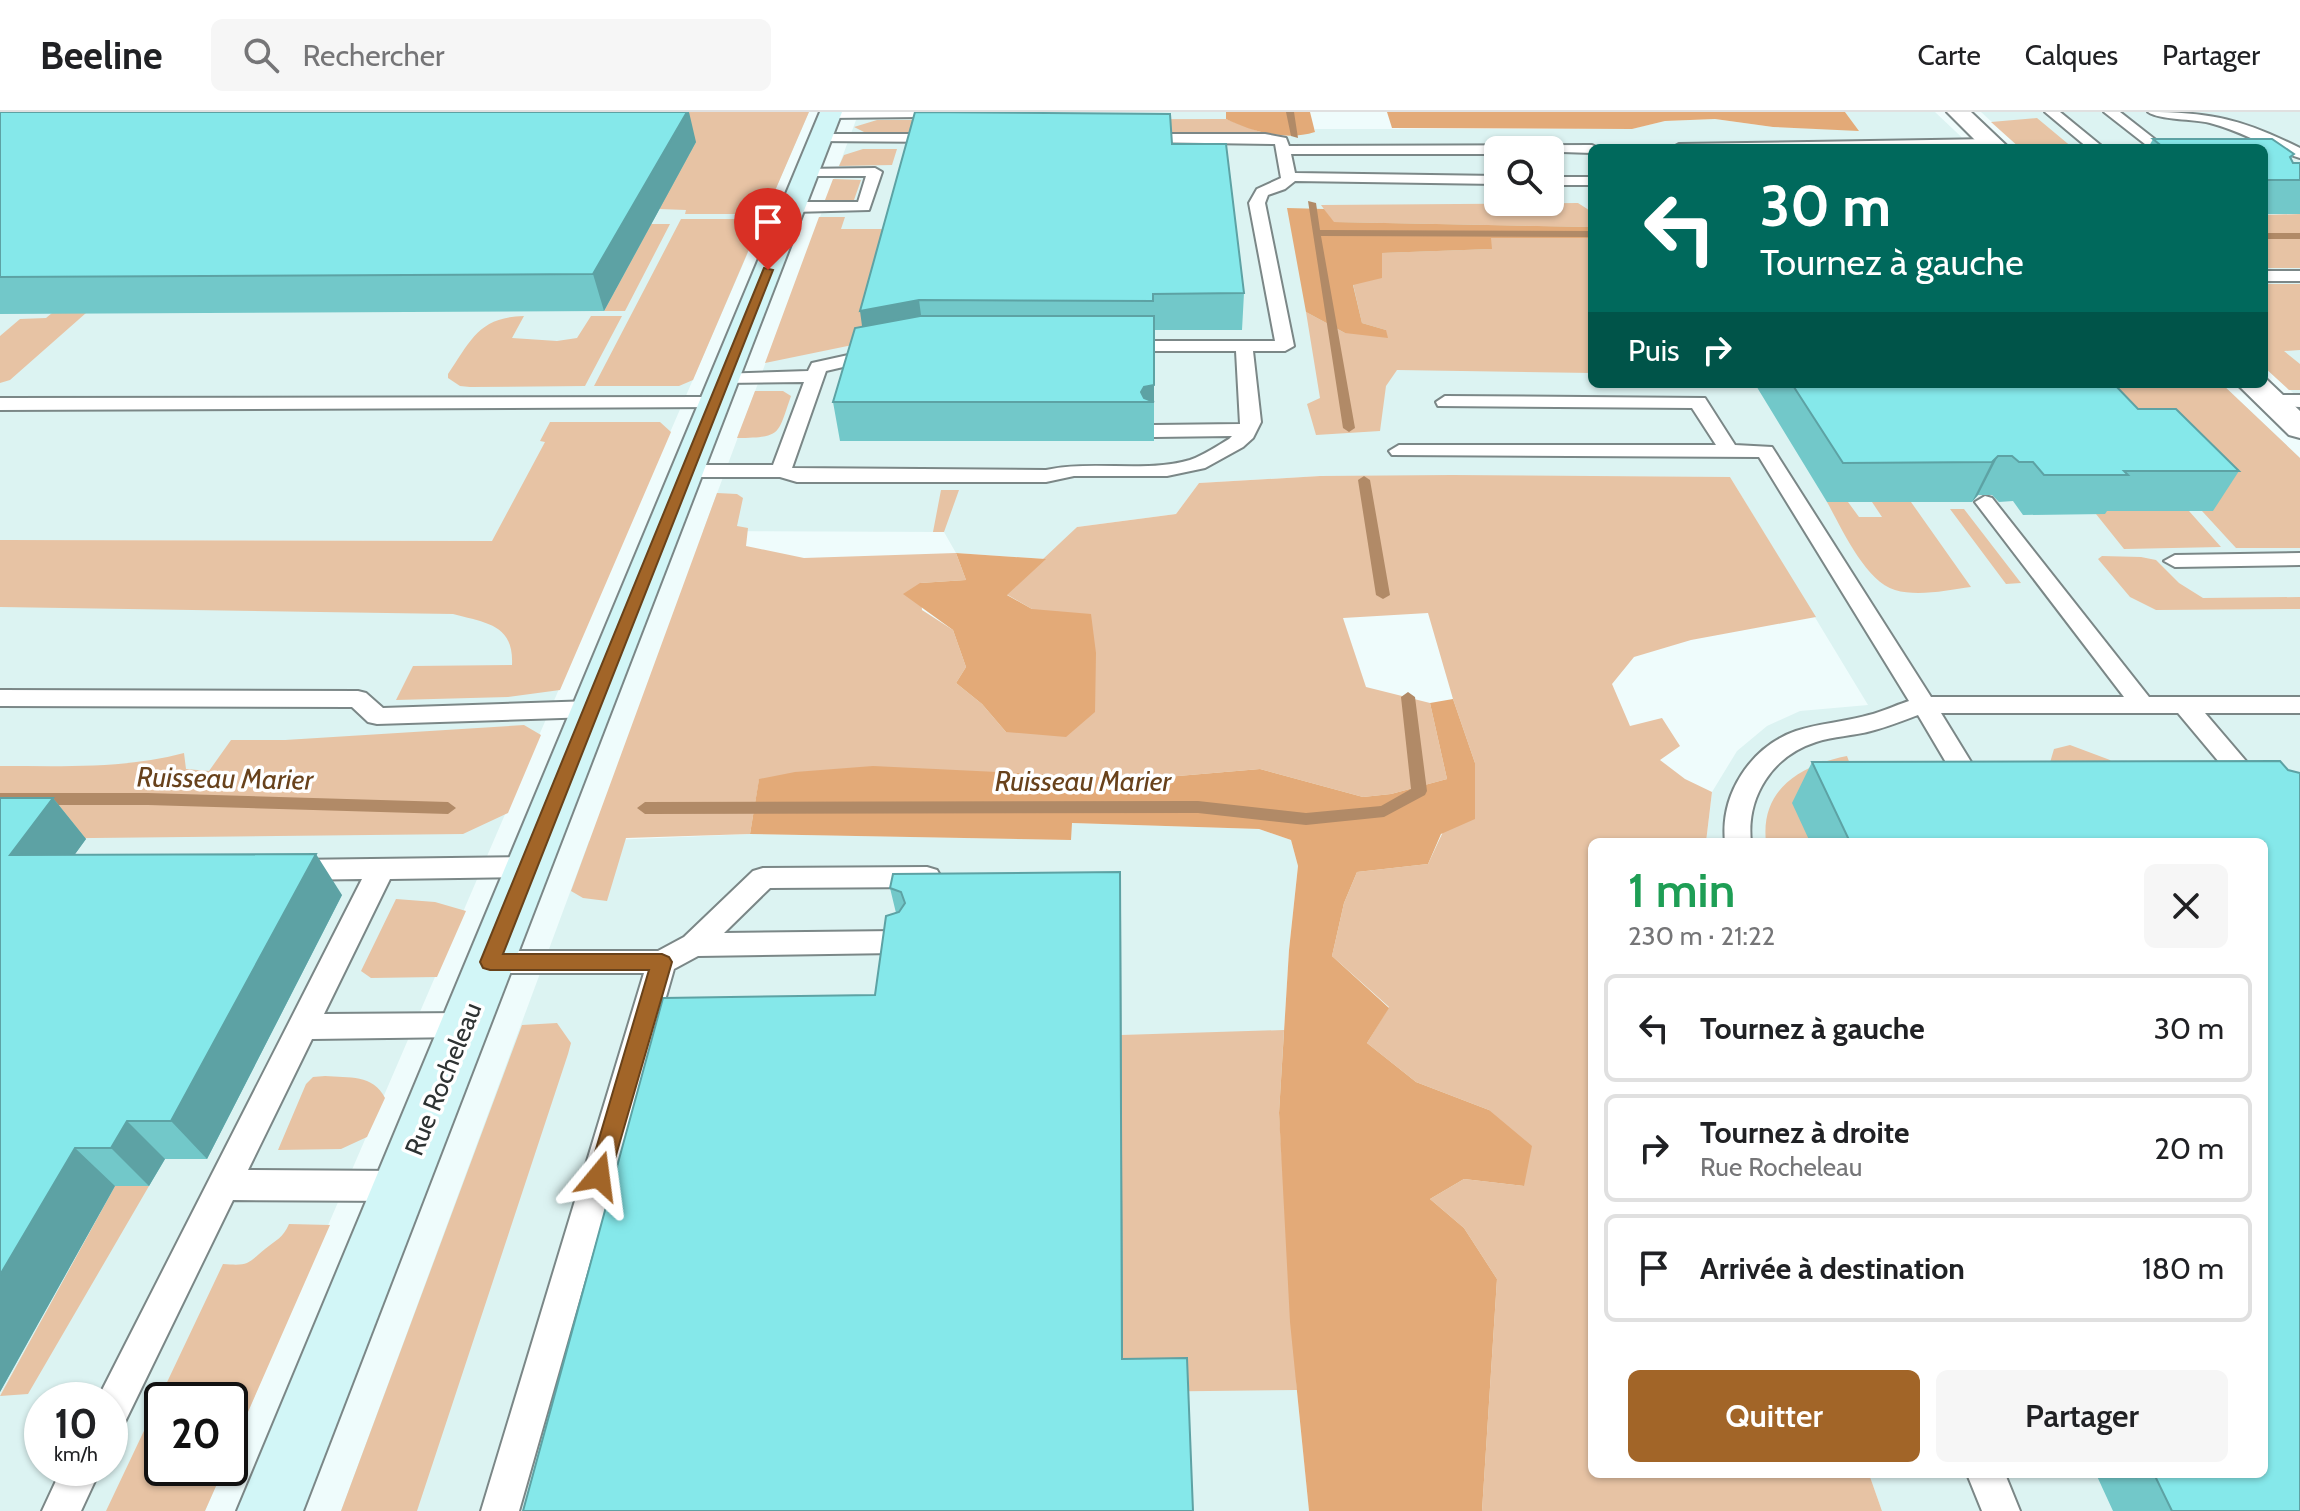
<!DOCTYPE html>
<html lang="fr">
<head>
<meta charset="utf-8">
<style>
	body { margin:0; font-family:Cabin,sans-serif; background:#f6f6f6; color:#202124; height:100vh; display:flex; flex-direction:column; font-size:30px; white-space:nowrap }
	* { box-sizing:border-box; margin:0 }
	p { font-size:26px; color:#757577 }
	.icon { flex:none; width:44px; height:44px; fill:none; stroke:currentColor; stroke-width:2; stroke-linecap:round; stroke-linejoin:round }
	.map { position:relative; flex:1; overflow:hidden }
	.panel { position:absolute; left:1588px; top:726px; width:680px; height:640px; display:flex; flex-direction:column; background:#fff; border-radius:12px; box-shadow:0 2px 6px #0004 }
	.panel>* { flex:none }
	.hud { position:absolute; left:1588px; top:32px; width:680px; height:244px; border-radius:12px; box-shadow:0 2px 6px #0004; background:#00695c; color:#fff; overflow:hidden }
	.fabs { position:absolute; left:1484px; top:24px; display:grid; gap:16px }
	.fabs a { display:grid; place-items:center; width:80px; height:80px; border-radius:12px; background:#fff; box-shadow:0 2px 6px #0004; font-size:40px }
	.speed { position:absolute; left:24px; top:1270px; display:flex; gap:16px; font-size:40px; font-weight:700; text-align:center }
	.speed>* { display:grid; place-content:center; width:104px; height:104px; border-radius:50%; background:#fff; box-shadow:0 2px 6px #0004; line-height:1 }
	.speed small { font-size:20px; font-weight:400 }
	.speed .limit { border:4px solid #111; border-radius:12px; background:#fff; color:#111 }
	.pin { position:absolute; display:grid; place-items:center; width:68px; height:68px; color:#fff; margin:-82px -34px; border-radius:50% 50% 50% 0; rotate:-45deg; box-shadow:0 0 8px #0007 }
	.pin .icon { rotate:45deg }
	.me { position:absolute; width:88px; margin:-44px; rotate:16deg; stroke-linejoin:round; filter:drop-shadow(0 0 6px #0008) }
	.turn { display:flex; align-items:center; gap:28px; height:168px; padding:0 40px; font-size:36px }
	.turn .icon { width:104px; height:104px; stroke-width:2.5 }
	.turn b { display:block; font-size:56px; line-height:68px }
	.then { display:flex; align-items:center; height:76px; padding:0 40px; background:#0003; gap:16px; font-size:30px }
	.round { display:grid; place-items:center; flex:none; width:84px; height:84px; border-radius:12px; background:#f6f6f6 }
	.overview { display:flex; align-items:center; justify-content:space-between; height:136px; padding:0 40px }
	h1 { font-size:48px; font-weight:600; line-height:60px; color:#1e9e55 }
	.button { display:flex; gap:16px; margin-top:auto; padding:16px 40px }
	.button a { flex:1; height:92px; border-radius:12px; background:#a26528; color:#fff; font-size:32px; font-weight:600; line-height:92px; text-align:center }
	.button a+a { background:#f6f6f6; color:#202124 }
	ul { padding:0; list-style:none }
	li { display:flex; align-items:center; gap:24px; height:108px; margin:0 16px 12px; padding:0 24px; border:4px solid #e0e0e0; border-radius:12px }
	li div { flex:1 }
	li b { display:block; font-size:30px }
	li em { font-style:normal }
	header { display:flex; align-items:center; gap:48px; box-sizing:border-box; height:112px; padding:0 40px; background:#fff; border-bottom:2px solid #e0e0e0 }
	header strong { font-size:38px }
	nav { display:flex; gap:44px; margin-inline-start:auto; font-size:28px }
	.search { width:560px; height:72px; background:#f6f6f6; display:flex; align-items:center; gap:20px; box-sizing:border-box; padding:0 28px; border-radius:12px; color:#757577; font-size:30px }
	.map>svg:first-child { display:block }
	.built { fill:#dcf3f2; fill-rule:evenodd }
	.green { fill:#e7c3a4 }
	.forest { fill:#e3aa78 }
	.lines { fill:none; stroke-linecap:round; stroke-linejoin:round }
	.stream { fill:#b18a67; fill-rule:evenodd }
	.lane-casing { stroke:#7b8787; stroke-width:4 }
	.street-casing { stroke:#7b8787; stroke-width:4 }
	.secondary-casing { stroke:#7b8787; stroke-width:4 }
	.lane { fill:#fff; fill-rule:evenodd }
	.street { fill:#fff; fill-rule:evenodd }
	.secondary { fill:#d2f6f7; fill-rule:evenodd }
	.wall { fill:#72c8c9 }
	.shaded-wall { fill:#5da2a4 }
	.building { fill:#85e8ea; stroke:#5da2a4; stroke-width:2 }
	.route { fill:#a26528; stroke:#69421a; stroke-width:2 }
	.labels { text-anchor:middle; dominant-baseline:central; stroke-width:7; stroke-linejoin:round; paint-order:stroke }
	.street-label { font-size:26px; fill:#2e3333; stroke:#fff }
	.water-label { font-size:28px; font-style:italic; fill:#68421c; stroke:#fff }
</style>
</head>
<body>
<header>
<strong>Beeline</strong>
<div class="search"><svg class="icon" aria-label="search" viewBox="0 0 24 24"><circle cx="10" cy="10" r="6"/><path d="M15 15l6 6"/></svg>Rechercher</div>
<nav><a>Carte</a><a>Calques</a><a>Partager</a></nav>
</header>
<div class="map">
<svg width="2300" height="1399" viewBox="0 0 2300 1399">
	<rect width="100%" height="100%" fill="#effcfc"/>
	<path class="built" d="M 0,0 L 809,0 L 619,438 L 548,429 L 0,428 Z
		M 859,0 L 1226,0 L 1226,7 L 1263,21 L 1287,24 L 1315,20 L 1315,17 L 1631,17 L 1665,9 L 1715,7 L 1773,15 L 1858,18 L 1845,0 L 1935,0 L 1973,36 L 1592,36 L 1592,272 L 2222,272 L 2300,346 L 2300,1399 L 1882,1399 L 1869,1362 L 2264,1362 L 2264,730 L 1706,730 L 1712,680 L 1737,639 L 1767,614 L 1800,599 L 1868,593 L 1730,365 L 1320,364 L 1199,371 L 1176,402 L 1077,415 L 1046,447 L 956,441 L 944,420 L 703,419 ZM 1498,38 L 1550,38 L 1550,90 L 1498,90 Z
		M 1981,0 L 2300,0 L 2300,287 L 2264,255 L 2264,36 L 2020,36 Z
		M 0,449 L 612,454 L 230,1341 L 230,1288 L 162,1288 L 162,1356 L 224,1356 L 205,1399 L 0,1399 ZM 42,1288 L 110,1288 L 110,1356 L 42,1356 Z
		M 1071,711 L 1259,717 L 1291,728 L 1298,754 L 1289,838 L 1279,1001 L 1290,1210 L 1309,1399 L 341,1399 L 589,729 L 750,722 L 1071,728 Z"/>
	<path class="green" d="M 668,0 L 809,0 L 765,102 L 685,102 L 686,98 L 659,97 L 695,31 Z
		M 2037,6 L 2073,36 L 2020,36 L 1991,10 Z
		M 1226,7 L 1263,21 L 864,20 L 854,15 L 877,8 Z
		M 863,37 L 897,37 L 892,53 L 839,54 L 844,43 Z
		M 833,67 L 861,68 L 854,88 L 825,88 Z
		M 1578,91 L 1592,100 L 1592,115 L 1333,110 L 1321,93 Z
		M 2300,102 L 2300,156 L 2264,156 L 2264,103 Z
		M 819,105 L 845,105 L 841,117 L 885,117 L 867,230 L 765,251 Z
		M 681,107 L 762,107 L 693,268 L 679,274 L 594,274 Z
		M 651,112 L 670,112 L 625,199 L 604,199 Z
		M 1490,126 L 1592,126 L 1592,261 L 1397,258 L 1386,274 L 1380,319 L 1316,323 L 1307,292 L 1320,286 L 1306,200 L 1345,221 L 1386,218 L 1362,211 L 1353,172 L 1381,141 L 1491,137 Z
		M 2264,172 L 2300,172 L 2300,238 L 2284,239 L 2300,252 L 2300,278 L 2289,278 L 2264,255 Z
		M 52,201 L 86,201 L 10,268 L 0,271 L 0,224 L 20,207 L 46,206 Z
		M 524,204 L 512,226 L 557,229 L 577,226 L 591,204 L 622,204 L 585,274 L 470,275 L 460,274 L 448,266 L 448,262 C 471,228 479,205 524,204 Z
		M 2058,272 L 2222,272 L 2300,346 L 2300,436 L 2236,436 L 2202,399 Z
		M 755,279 L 783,279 L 791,284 C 777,324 782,325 737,326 Z
		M 550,310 L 660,310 L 671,320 L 560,578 L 508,585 L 396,588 L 413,554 L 512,553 C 514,512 486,511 453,502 L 0,495 L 0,428 L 492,429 L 545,330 L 540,329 Z
		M 1452,363 L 1730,365 L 1816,505 L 1691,528 L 1634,545 L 1612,572 L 1630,614 L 1662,606 L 1680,634 L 1660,648 L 1685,667 L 1712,680 L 1706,730 L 1592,730 L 1592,1362 L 1869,1362 L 1882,1399 L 1482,1399 L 1497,1167 L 1464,1116 L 1430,1087 L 1464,1067 L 1524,1074 L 1489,998 L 1416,970 L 1367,931 L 1389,895 L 1332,844 L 1344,791 L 1357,760 L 1428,752 L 1475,651 L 1453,587 L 1428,501 L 1343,506 L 1366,575 L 1430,591 L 1447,667 L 1391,682 L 1363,685 L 1260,657 L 1143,667 L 759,668 L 750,722 L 626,726 L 607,789 L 583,786 L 571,779 L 717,381 L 737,382 L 743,386 L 737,414 L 748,416 L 746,434 L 804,446 L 956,441 L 966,468 L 920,471 L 922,498 L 953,518 L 966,555 L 956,571 L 982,592 L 1006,620 L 1032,497 L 1006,482 L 1077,415 L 1176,402 L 1199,371 L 1320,364 Z
		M 941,378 L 959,378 L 944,420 L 933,420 Z
		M 2093,388 L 2189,399 L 2221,435 L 2124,437 L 2096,402 L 2104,402 Z
		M 1827,390 L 1848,390 L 1859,405 L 1882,405 L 1872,390 L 1911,390 L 1971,475 C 1948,478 1918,485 1895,478 C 1865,469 1841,415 1827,390 Z
		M 1950,397 L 1964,397 L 2021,471 L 2006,472 Z
		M 2102,444 L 2141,445 L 2156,448 L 2179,471 L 2203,486 L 2300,485 L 2300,497 L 2156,498 L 2130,485 L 2098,447 Z
		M 524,613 L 541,623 L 508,701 L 463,722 L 0,727 L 0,654 C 62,654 124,657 184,641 L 186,657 L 209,659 L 231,628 L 285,628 Z
		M 2070,633 L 2110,648 L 2137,690 L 2049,654 L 2054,637 Z
		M 1847,644 L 1864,691 L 1810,730 L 1766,730 C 1760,677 1801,653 1847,644 Z
		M 396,787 L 435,790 L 466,799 L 437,865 L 371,866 L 361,859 Z
		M 557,911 L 571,931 L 568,942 L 417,1399 L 341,1399 L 522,913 Z
		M 1284,918 L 1279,1001 L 1297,1278 L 1123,1280 L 1121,923 Z
		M 325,964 C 349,966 373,962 385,986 L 367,1025 L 341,1037 L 278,1038 L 306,972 L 313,965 Z
		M 115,1074 L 149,1074 L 28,1282 L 0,1284 Z
		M 289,1112 L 330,1113 L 230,1341 L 230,1288 L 162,1288 L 162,1356 L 224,1356 L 205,1399 L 106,1399 L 223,1152 C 249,1154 247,1152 265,1137 C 276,1128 283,1126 289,1112 Z"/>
	<path class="forest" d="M 1226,0 L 1310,0 L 1315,20 C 1286,29 1253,20 1226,7 Z
		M 1387,0 L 1845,0 L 1859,19 L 1773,15 L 1715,7 L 1665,9 L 1632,17 L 1392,16 Z
		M 1287,96 L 1324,97 L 1334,110 L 1592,115 L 1592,126 L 1491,126 L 1492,137 L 1382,141 L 1382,166 L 1353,173 L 1362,211 L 1386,218 L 1388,226 L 1345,221 L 1306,200 Z
		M 956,441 L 1046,447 L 1007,483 L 1032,497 L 1091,502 L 1096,541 L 1095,600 L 1066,625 L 1006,620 L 982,592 L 956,571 L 966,555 L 953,518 L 903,482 L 920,471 L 966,468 Z
		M 1453,587 L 1475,651 L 1475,707 L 1441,722 L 1428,752 L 1357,760 L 1344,791 L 1332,844 L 1389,896 L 1367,931 L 1416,970 L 1489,998 L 1532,1034 L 1524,1074 L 1464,1067 L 1430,1087 L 1464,1116 L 1497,1167 L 1482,1399 L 1309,1399 L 1290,1210 L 1279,1001 L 1289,838 L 1298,754 L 1291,728 L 1259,717 L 1072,711 L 1071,728 L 750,722 L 759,667 L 795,660 L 873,654 L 1143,667 L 1260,657 L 1363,685 L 1391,682 L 1447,667 L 1430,591 Z"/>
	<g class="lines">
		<path class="stream" d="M 1286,0 L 1294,0 L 1298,26 L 1291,24 Z
			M 1308,89 L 1316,91 L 1320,118 L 1592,119 L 1592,125 L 1321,124 L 1355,316 L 1349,320 L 1343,316 Z
			M 2264,121 L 2300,121 L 2300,127 L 2264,127 Z
			M 1364,364 L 1370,368 L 1390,483 L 1383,487 L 1376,483 L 1358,368 Z
			M 1408,580 L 1415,585 L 1427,679 L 1425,683 L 1384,705 L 1306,713 L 1198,701 L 645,702 L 637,696 L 645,690 L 1198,689 L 1306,701 L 1381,694 L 1411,677 L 1401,585 Z
			M 0,681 L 148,681 L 448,690 L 456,696 L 448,702 L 148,693 L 0,693 Z"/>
		<g class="lane-casing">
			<path id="lane" d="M 825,0 L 1016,0 L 1009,4 L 830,6 L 825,5 Z
				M 2045,0 L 2060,0 L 2104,36 L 2088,36 Z
				M 2104,0 L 2120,0 L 2166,36 L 2150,36 Z
				M 2148,0 C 2211,0 2244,8 2300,36 L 2300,46 C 2269,37 2242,19 2210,11 C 2194,7 2159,8 2148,0 Z
				M 821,22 L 943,22 L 950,26 L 943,30 L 816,29 L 816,23 Z
				M 1265,22 L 1286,26 L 1289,34 L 1592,33 L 1598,36 L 1592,36 L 1592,41 L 1498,38 L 1498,42 L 1291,42 L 1295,61 L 1498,64 L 1498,72 L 1295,69 L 1285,77 L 1268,83 L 1265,91 L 1294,234 L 1285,239 L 1253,239 L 1261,310 L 1253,326 L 1243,335 L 1205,356 L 1167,364 L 1074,364 L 1046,370 L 797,370 L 780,365 L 687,365 L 677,359 L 687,353 L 773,353 L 804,270 L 724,271 L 718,270 L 715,266 L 718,262 L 808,259 L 812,251 L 880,236 L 889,241 L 886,245 L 826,259 L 792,356 L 1046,358 C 1093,348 1146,361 1190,348 C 1204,343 1217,334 1229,327 L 1232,324 L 1154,325 L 1144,319 L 1154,313 L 1240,312 L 1236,239 L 1119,239 L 1110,234 L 1119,229 L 1275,229 L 1249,91 L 1257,77 L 1281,66 L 1275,32 L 1138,30 L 1131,26 L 1138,22 Z
				M 1992,27 L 1999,31 L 1997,34 L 1672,36 L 1679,32 Z
				M 875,56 L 882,60 L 869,98 L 793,100 L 785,95 L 793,90 L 858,90 L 866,64 L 807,64 L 800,60 L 802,57 Z
				M 1550,65 L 1592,65 L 1592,73 L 1550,73 Z
				M 2264,159 L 2300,159 L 2300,169 L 2264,169 Z
				M 2272,283 L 2300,283 L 2300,295 L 2265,293 L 2263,289 L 2265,285 Z
				M 1445,284 L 1705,286 L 1735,333 L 1772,335 L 1931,585 L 2124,585 L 1975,390 L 1985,384 L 1992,386 L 2149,585 L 2300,585 L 2300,601 L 2205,601 L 2263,669 L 2267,675 L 2263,681 L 2254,684 L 2245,681 L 2178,601 L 1941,601 L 1979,663 L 1975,669 L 1966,672 L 1957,669 L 1918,603 C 1902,609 1887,615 1871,619 C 1853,624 1834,624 1816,630 C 1772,644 1746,685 1751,730 L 1725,730 C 1720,683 1750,635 1796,619 C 1820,611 1845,610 1869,603 C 1882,600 1896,593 1909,589 L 1759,345 L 1392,343 L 1389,339 L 1399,333 L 1716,333 L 1692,296 L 1438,294 L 1436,290 Z
				M 714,285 L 723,291 L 721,295 L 0,298 L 0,286 Z
				M 2300,441 L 2300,453 L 2175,455 L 2164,449 L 2175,443 Z
				M 0,578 L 358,579 L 366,581 L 383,596 L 592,589 L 601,591 L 604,597 L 601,603 L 592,605 L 377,612 L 368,610 L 352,595 L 0,594 Z
				M 528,745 L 538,748 L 541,755 L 538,762 L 528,765 L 390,767 L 324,902 L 465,901 L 476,904 L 480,913 L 476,922 L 465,925 L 312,927 L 248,1058 L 400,1059 L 412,1064 L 416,1074 L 412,1084 L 400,1089 L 233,1088 L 123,1314 L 110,1319 L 110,1288 L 97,1288 L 362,767 L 292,768 L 282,765 L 278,758 L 282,751 L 292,748 Z
				M 927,755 L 937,758 L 941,765 L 937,772 L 927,775 L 770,776 L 724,821 L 896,819 L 906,822 L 910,830 L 906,838 L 896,841 L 698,844 L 674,857 L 519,1399 L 481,1399 L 644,861 L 490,861 L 480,858 L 476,850 L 480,842 L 490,839 L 658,839 L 684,825 L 753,759 L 763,756 Z
				M 62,1356 L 101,1356 L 81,1399 L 42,1399 Z
				M 1967,1362 L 2005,1362 L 2020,1399 L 1982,1399 Z"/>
		</g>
		<g class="street-casing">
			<path id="street" d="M 1947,0 L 1971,0 L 2009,36 L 1983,36 Z
				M 2264,265 L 2300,299 L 2300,326 L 2289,323 L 2237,272 L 2264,272 Z"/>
		</g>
		<g class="secondary-casing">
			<path id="secondary" d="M 820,0 L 842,0 L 303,1399 L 237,1399 Z"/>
		</g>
		<use href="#lane" class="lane"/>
		<use href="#street" class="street"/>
		<use href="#secondary" class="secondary"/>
	</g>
	<path class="wall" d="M 0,0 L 696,30 L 604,199 L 0,202 Z
		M 915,0 L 1041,0 L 1172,32 L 1244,181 L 1242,218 L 1154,218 L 1154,329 L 840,329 L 833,290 L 862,215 Z
		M 2153,27 L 2272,27 L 2294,42 L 2291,47 L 2293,51 L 2300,51 L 2300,102 L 2264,102 L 2264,36 L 2148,36 Z
		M 1755,272 L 2114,272 L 2138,297 L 2239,359 L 2213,399 L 2107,399 L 2105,402 L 2023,403 L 2013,389 L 1999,390 L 1992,383 L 1978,383 L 1972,390 L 1827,390 Z
		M 1812,650 L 2288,658 L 2300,1399 L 2113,1399 L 2096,1362 L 2264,1362 L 2264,730 L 1810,730 L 1792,691 Z
		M 53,686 L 86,727 L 74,743 L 342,783 L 207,1047 L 165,1047 L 149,1074 L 115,1074 L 0,1280 Z
		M 1120,760 L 1123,1247 L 1193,1399 L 875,883 L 896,801 L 890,776 Z"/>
	<path class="shaded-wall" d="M 687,0 L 689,0 L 696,30 L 604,199 L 593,162 Z
		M 919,188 L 924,225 L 865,236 L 860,199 Z
		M 1154,273 L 1154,290 L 1141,290 L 1141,280 L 1144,275 Z
		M 1998,344 L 1978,383 L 1972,390 L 1992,350 Z
		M 53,686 L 86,727 L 45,784 L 10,743 Z
		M 316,742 L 342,783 L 207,1047 L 171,1009 Z
		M 1120,760 L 1121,800 L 1123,1280 L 1122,1247 Z
		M 127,1009 L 165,1047 L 149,1074 L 111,1036 Z
		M 75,1036 L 115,1074 L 0,1280 L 0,1163 Z"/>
	<path class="building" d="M 0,0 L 687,0 L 593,162 L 0,165 Z
		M 915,0 L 1170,2 L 1172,32 L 1226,32 L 1244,181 L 1153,182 L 1153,189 L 919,188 L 860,199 Z
		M 2153,27 L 2272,27 L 2294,42 L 2290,45 L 2293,51 L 2300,51 L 2300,68 L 2264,68 L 2264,36 L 2164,36 Z
		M 920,204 L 1154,204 L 1154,273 L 1144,275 L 1141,280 L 1144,286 L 1154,290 L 833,290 L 855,216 Z
		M 1792,272 L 2114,272 L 2138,297 L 2176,297 L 2239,359 L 2124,359 L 2128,363 L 2044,363 L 2033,350 L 2019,350 L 2012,344 L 1998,344 L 1992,350 L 1843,351 Z
		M 2280,649 L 2288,658 L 2300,661 L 2300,1399 L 2172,1399 L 2154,1362 L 2264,1362 L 2264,730 L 1850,730 L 1812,650 Z
		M 0,686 L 53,686 L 10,743 L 316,742 L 171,1009 L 127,1009 L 111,1036 L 75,1036 L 0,1163 Z
		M 1120,760 L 1122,1247 L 1187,1246 L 1193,1399 L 523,1399 L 663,886 L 875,883 L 886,804 L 899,800 L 905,791 L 901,780 L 890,776 L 893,762 Z"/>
	<path class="route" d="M 764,156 L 773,158 L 503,842 L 662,842 L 669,845 L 672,850 L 610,1064 L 607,1071 L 599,1074 L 591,1071 L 588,1064 L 649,858 L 490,858 L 483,856 L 480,850 Z"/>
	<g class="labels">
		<g class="street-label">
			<text transform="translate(443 967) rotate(-68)">Rue Rocheleau</text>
		</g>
		<g class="water-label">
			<text transform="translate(225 666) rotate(1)">Ruisseau Marier</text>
			<text x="1083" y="669">Ruisseau Marier</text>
		</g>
	</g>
</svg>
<div class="fabs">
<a><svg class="icon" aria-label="search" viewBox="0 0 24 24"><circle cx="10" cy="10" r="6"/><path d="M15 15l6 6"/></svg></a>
</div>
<div class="speed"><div>10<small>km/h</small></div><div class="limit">20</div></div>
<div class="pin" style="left:768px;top:158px;background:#d93025"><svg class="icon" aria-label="arrive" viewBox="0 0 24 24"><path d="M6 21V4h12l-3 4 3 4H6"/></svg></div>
<svg class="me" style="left:599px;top:1064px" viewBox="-20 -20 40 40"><path d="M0-17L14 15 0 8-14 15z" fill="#a26528" stroke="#fff" stroke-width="4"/></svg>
<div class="hud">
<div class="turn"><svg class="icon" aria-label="left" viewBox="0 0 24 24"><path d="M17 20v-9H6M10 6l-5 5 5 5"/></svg><div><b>30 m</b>Tournez à gauche</div></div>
<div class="then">Puis<svg class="icon" aria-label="right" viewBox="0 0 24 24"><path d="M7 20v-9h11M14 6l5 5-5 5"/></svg></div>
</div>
<section class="panel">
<div class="overview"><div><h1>1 min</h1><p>230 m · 21:22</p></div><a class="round"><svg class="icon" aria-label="close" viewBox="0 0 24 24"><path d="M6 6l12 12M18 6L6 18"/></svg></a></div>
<ul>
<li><svg class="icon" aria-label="left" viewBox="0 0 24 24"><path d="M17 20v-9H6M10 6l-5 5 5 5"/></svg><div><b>Tournez à gauche</b></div><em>30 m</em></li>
<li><svg class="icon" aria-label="right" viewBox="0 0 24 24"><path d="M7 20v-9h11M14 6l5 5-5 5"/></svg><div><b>Tournez à droite</b><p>Rue Rocheleau</p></div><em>20 m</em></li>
<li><svg class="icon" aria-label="arrive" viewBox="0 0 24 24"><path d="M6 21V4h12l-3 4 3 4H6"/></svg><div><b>Arrivée à destination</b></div><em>180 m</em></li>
</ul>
<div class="button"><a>Quitter</a><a>Partager</a></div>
</section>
</div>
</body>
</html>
